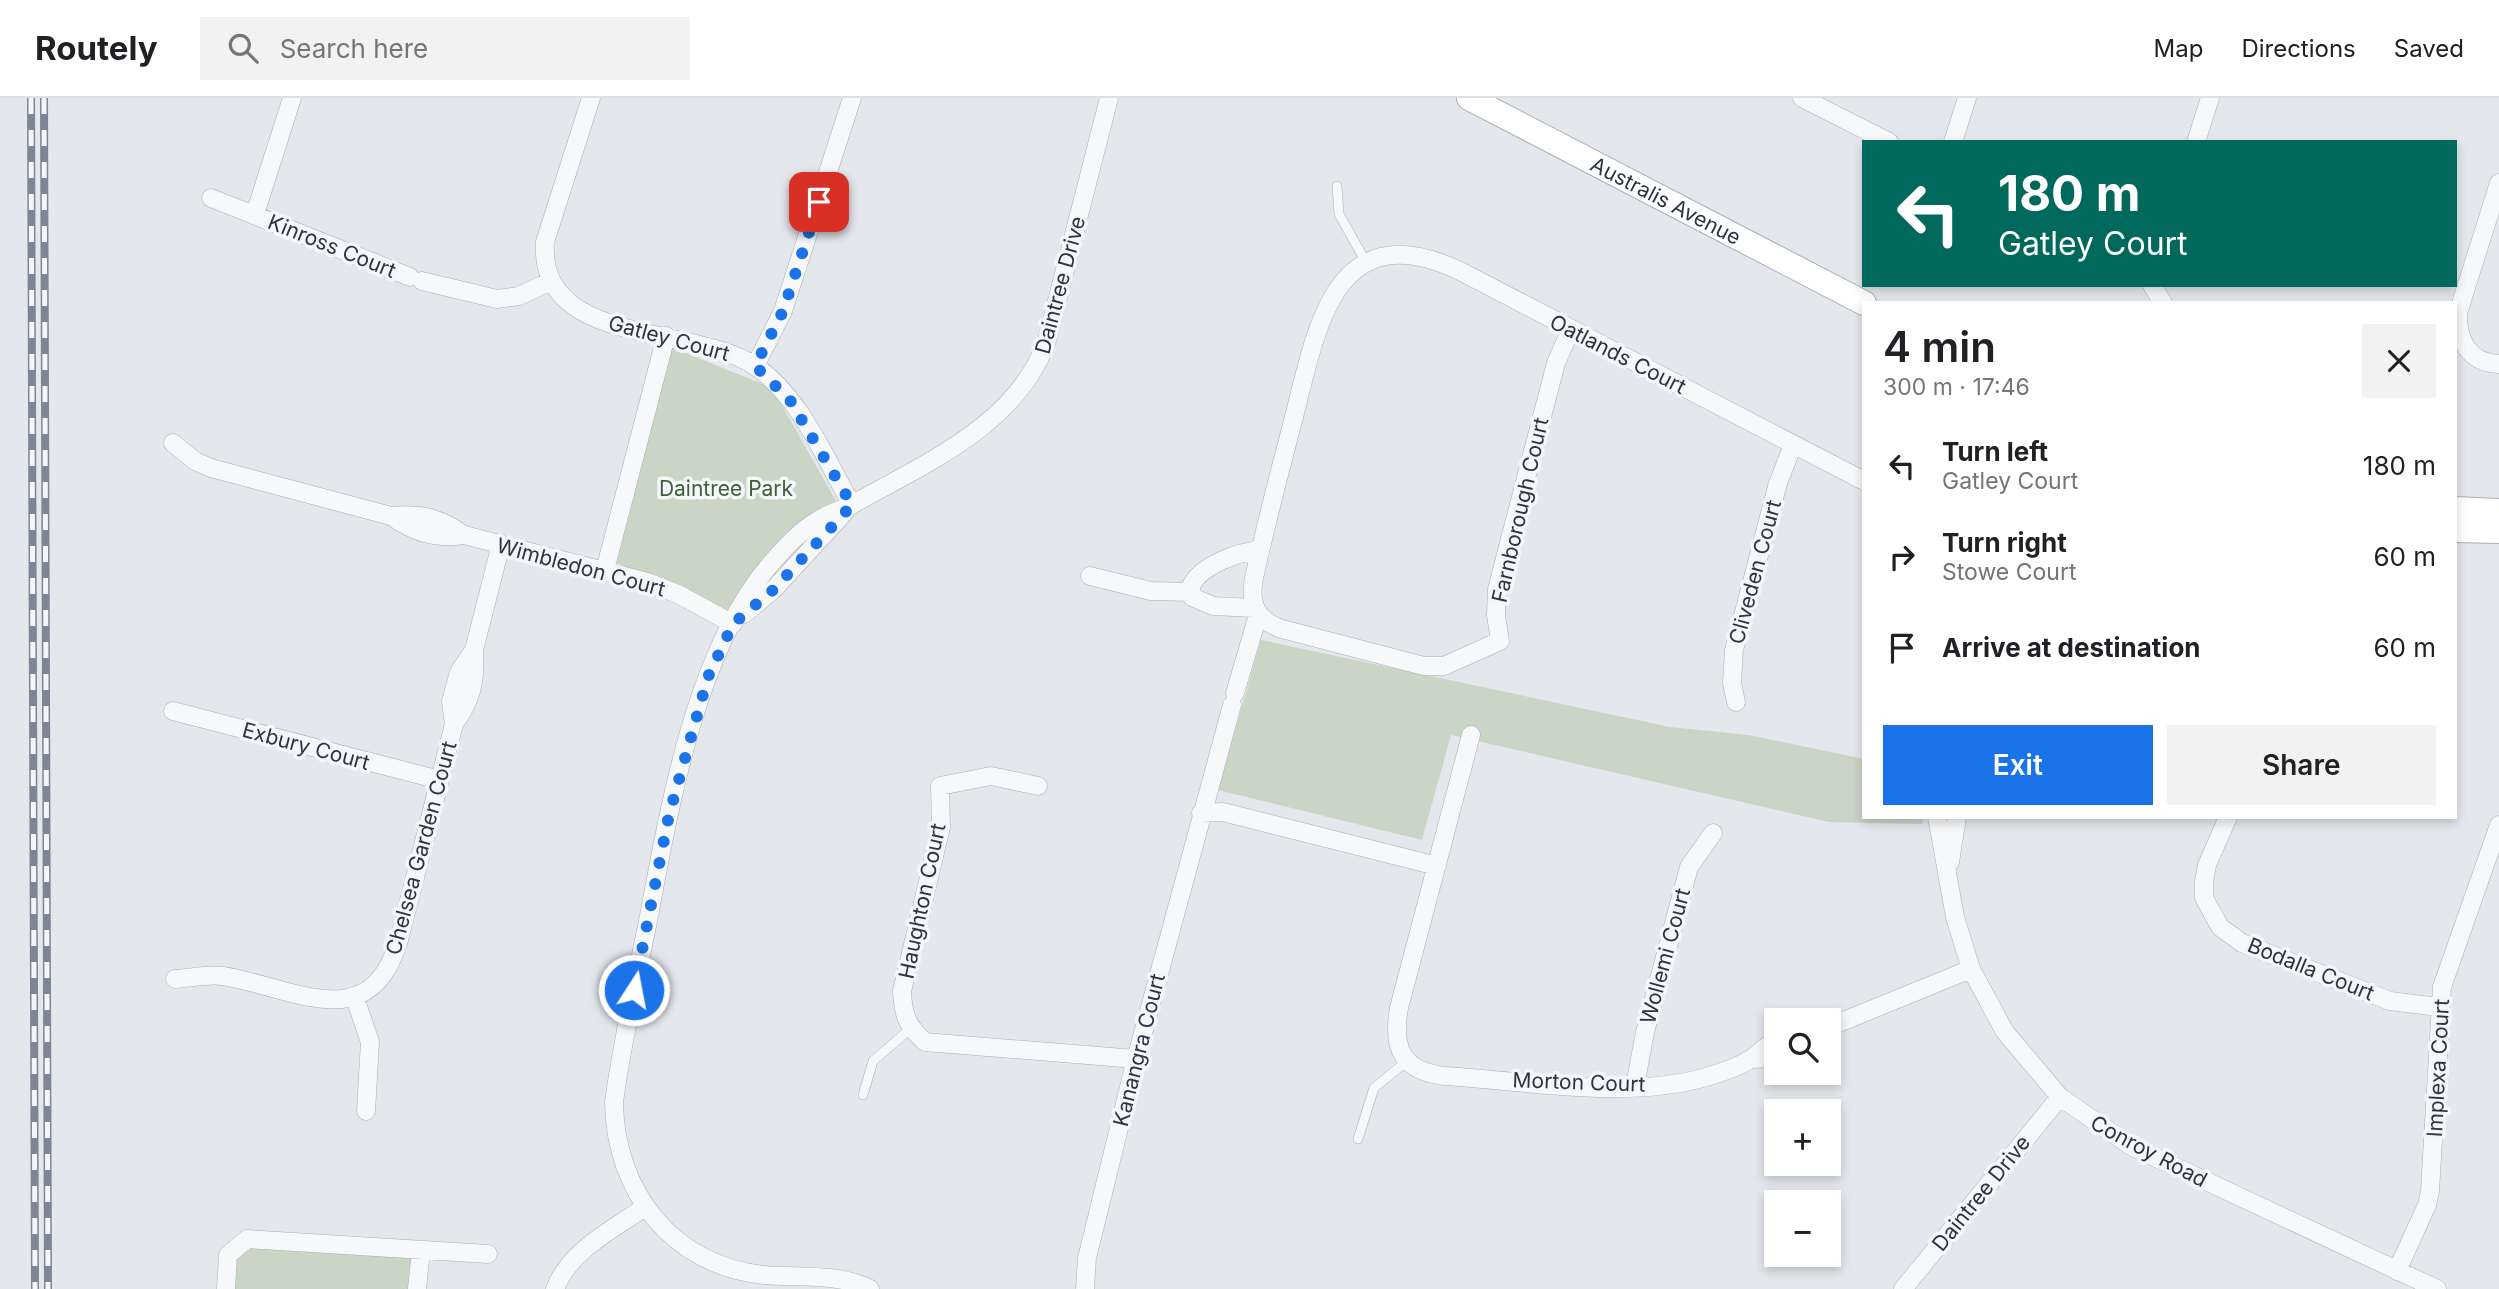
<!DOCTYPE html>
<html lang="en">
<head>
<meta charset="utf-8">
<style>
	body { margin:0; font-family:Inter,sans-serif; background:#f2f2f2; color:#202124; height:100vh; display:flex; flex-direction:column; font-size:26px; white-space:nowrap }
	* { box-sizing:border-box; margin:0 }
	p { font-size:23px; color:#757577 }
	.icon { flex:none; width:38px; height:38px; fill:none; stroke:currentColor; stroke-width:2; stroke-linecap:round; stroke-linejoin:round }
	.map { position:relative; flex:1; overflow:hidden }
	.drawer { position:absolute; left:1862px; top:203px; width:595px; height:518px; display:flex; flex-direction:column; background:#fff; border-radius:0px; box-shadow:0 4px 10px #0003 }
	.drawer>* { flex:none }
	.top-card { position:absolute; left:1862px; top:42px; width:595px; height:147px; border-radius:0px; box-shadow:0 4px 10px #0003; background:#00695c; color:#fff; overflow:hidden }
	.controls { position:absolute; left:1764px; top:910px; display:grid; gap:14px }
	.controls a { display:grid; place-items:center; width:77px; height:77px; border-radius:0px; background:#fff; box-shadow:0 4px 10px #0003; font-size:35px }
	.pin { position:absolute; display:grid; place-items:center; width:60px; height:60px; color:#fff; margin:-30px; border-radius:14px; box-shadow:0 4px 10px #0006 }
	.me { position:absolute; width:77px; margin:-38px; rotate:11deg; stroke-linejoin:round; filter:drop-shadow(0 0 5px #0008) }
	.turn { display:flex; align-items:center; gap:24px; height:147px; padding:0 21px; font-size:32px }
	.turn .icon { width:91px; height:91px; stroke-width:2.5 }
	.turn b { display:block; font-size:49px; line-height:60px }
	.round { display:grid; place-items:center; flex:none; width:74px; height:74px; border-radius:0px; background:#f2f2f2 }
	.overview { display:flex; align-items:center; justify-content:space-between; height:119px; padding:0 21px }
	h1 { font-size:42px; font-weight:600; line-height:52px }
	.action { display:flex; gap:14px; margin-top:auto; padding:14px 21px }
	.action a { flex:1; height:80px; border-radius:0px; background:#1a73e8; color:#fff; font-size:28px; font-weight:600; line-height:80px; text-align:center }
	.action a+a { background:#f2f2f2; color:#202124 }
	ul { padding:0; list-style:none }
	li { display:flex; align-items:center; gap:21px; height:91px; padding:0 21px }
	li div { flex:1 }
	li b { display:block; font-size:26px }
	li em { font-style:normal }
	header { display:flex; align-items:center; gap:42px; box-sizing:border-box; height:98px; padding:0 35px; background:#fff; border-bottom:2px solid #e0e0e0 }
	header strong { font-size:33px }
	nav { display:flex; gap:38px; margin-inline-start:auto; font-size:24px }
	.search { width:490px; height:63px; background:#f2f2f2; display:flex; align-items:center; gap:18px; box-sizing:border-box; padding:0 24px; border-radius:0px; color:#757577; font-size:26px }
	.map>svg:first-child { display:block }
	.green { fill:#c9d6c5 }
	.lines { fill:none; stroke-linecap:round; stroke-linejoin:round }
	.lane-casing { stroke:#a9aeb7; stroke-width:10 }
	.street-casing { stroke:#a9aeb7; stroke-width:19 }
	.secondary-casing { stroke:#a9aeb7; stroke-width:26 }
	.lane { stroke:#f7f8fa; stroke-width:9 }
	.street { stroke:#f7f8fa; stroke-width:18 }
	.secondary { stroke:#fff; stroke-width:24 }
	.rail-casing { stroke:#7d8696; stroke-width:8 }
	.rail { stroke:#f4f6f9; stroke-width:5; stroke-dasharray:16; stroke-linecap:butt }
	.route { stroke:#1a73e8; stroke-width:12; stroke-dasharray:0 21.6 }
	.labels { text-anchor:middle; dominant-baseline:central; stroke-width:7; stroke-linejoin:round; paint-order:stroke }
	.street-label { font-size:21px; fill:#2b3445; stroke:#f4f6f9 }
	.park-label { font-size:21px; fill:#3f6138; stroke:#f4f6f9 }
</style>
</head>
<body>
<header>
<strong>Routely</strong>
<div class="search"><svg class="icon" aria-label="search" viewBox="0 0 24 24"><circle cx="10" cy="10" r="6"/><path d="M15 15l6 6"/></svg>Search here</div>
<nav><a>Map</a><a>Directions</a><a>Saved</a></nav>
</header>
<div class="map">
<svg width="2499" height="1191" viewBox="0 0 2499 1191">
	<rect width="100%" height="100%" fill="#e4e7ec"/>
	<path class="green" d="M 669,248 L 772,290 L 836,403 L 728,514 L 617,465 Z
		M 1261,542 L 1670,629 L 1749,637 L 1864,661 L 1864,719 L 1924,719 L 1922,726 L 1829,724 L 1451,637 L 1422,742 L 1218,692 Z
		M 247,1141 L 421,1152 L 417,1191 L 226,1191 L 228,1157 Z"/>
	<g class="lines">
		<g class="lane-casing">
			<path id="lane" d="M 1337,88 L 1339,116 L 1367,166
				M 863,997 L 873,963 L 910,931
				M 1358,1041 L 1374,990 L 1407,963"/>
		</g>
		<g class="street-casing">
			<path id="street" d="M 591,0 L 545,144 C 538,249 692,226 755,268 C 801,299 825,361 852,407
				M 1802,0 L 1889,44
				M 1953,44 L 1967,0
				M 2196,44 L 2210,0
				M 2499,85 L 2458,215 C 2457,242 2469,265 2499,266
				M 211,100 L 410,179
				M 255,116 L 292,0
				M 422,183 L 497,201 L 519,198 L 551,183
				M 2152,187 L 2163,205
				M 1571,231 L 1556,265 L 1497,491 L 1496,517 L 1500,543 L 1444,568 L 1424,568 L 1282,531 C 1256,522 1249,506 1254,480 C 1266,426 1280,372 1294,319 C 1317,228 1335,114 1460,173 L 1864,383
				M 755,268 L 783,213 L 852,0
				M 173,345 L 195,363 L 211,370 L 391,418 C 415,435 435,441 464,437
				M 391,418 C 421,415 440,420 464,437 L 647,484 L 678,496 L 733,526
				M 605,472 L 666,238
				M 1090,478 L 1151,493 L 1190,494
				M 1254,510 L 1213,508 L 1192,499 L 1191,488 C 1201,467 1238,454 1260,452
				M 744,516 L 773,492 L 845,414
				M 1235,595 L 1258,517
				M 1736,604 L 1732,585 L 1734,552 L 1778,385 L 1793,347
				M 173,613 L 440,682
				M 454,626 C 472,602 476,582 474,552
				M 1471,637 L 1399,910 C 1392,951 1402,973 1445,978 C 1526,983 1628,1002 1706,979 C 1720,975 1738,969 1751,961 C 1760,955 1765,947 1776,943
				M 1038,688 L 991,678 L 940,688 L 941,729 L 902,893 C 903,917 907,928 925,944 L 1136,961
				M 1201,715 L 1223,714 L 1437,768
				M 1937,719 L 1955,819 L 1971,871 L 2005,934 L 2060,999 L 2131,1048 L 2437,1191
				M 2228,719 L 2207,767 L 2204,784 L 2204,800 L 2220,829 L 2242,845 L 2390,903 L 2439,909
				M 1950,764 L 1957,719
				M 175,881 C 191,880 208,876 223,878 C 293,889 370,941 399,842 L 454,626 L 451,603 L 459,574 L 474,552 L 501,446
				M 355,900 L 370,944 L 366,1013
				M 1829,929 L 1971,871
				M 1751,961 L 1776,960
				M 1635,988 L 1645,934 L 1689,769 L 1713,735
				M 2397,1173 L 2427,1107 L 2430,1093 L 2442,889 L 2499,727
				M 226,1191 L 228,1157 L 247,1141 L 488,1156
				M 417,1191 L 421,1152
				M 555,1191 C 569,1153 613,1131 645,1109
				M 870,1191 C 840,1175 798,1180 764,1177 C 673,1168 615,1094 614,1004 C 622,945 635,886 647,828 C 669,714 694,551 774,462 C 787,447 805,429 822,420 C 832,414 845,411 855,405 C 928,364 1019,325 1047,242 L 1109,0
				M 1085,1191 L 1087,1160 L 1136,961 L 1232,607
				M 1903,1191 L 2060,999"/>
		</g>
		<g class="secondary-casing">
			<g id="secondary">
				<path id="s1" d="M 1469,0 L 1864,205"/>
				<path d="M 2455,411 L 2499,413"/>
				<path d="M 2455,432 L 2499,433"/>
			</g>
		</g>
		<use href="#lane" class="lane"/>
		<use href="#street" class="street"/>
		<use href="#secondary" class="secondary"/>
		<g class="rail-casing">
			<path id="rail" d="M 31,0 L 35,1191
				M 44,0 L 48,1191"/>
		</g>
		<use href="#rail" class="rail"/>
	</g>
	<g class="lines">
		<path class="route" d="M 634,892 L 669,717 L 708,579 L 733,526 L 773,492 L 852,407 L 790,302 L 755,268 L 783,213 L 819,104"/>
	</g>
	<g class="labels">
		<g class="street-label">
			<text stroke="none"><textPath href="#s1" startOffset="222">Australis Avenue</textPath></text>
			<text transform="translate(332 148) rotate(22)">Kinross Court</text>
			<text transform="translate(1060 187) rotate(-75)">Daintree Drive</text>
			<text transform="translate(669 240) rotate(15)">Gatley Court</text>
			<text transform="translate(1618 256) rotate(27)">Oatlands Court</text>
			<text transform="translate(1520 412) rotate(-77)">Farnborough Court</text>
			<text transform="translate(581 469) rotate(15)">Wimbledon Court</text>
			<text transform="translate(1755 474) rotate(-75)">Cliveden Court</text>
			<text transform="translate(306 648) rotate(15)">Exbury Court</text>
			<text transform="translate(421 750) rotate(-75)">Chelsea Garden Court</text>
			<text transform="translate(922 803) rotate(-78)">Haughton Court</text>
			<text transform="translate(1665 858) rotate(-75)">Wollemi Court</text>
			<text transform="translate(2311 871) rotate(22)">Bodalla Court</text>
			<text transform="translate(1139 952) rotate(-76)">Kanangra Court</text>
			<text transform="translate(2438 970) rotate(-87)">Implexa Court</text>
			<text transform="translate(1579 984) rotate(2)">Morton Court</text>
			<text transform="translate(2149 1053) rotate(28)">Conroy Road</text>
			<text transform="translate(1981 1095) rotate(-51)">Daintree Drive</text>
		</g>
		<g class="park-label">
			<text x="726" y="390">Daintree Park</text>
		</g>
	</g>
</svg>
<div class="controls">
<a><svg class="icon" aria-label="search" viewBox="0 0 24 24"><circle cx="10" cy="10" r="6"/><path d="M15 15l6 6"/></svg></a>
<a>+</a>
<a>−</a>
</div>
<div class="pin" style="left:819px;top:104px;background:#d93025"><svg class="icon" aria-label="arrive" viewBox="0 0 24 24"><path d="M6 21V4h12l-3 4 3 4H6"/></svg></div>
<svg class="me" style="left:634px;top:892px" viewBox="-20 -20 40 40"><circle r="17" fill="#1a73e8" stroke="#fff" stroke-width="3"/><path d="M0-11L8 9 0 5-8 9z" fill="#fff"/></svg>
<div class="top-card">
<div class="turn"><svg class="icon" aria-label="left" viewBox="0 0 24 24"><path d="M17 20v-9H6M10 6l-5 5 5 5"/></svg><div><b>180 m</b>Gatley Court</div></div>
</div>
<section class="drawer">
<div class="overview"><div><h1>4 min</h1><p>300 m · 17:46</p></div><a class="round"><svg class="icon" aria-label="close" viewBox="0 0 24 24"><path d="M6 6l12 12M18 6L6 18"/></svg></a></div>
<ul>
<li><svg class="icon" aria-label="left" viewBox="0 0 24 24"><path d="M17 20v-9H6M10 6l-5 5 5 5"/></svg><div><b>Turn left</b><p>Gatley Court</p></div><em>180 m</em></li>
<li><svg class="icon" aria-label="right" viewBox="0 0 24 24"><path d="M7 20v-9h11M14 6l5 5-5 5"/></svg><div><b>Turn right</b><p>Stowe Court</p></div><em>60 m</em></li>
<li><svg class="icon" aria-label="arrive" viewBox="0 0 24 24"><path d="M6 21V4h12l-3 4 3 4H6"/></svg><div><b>Arrive at destination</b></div><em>60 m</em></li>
</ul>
<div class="action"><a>Exit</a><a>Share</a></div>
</section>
</div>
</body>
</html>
